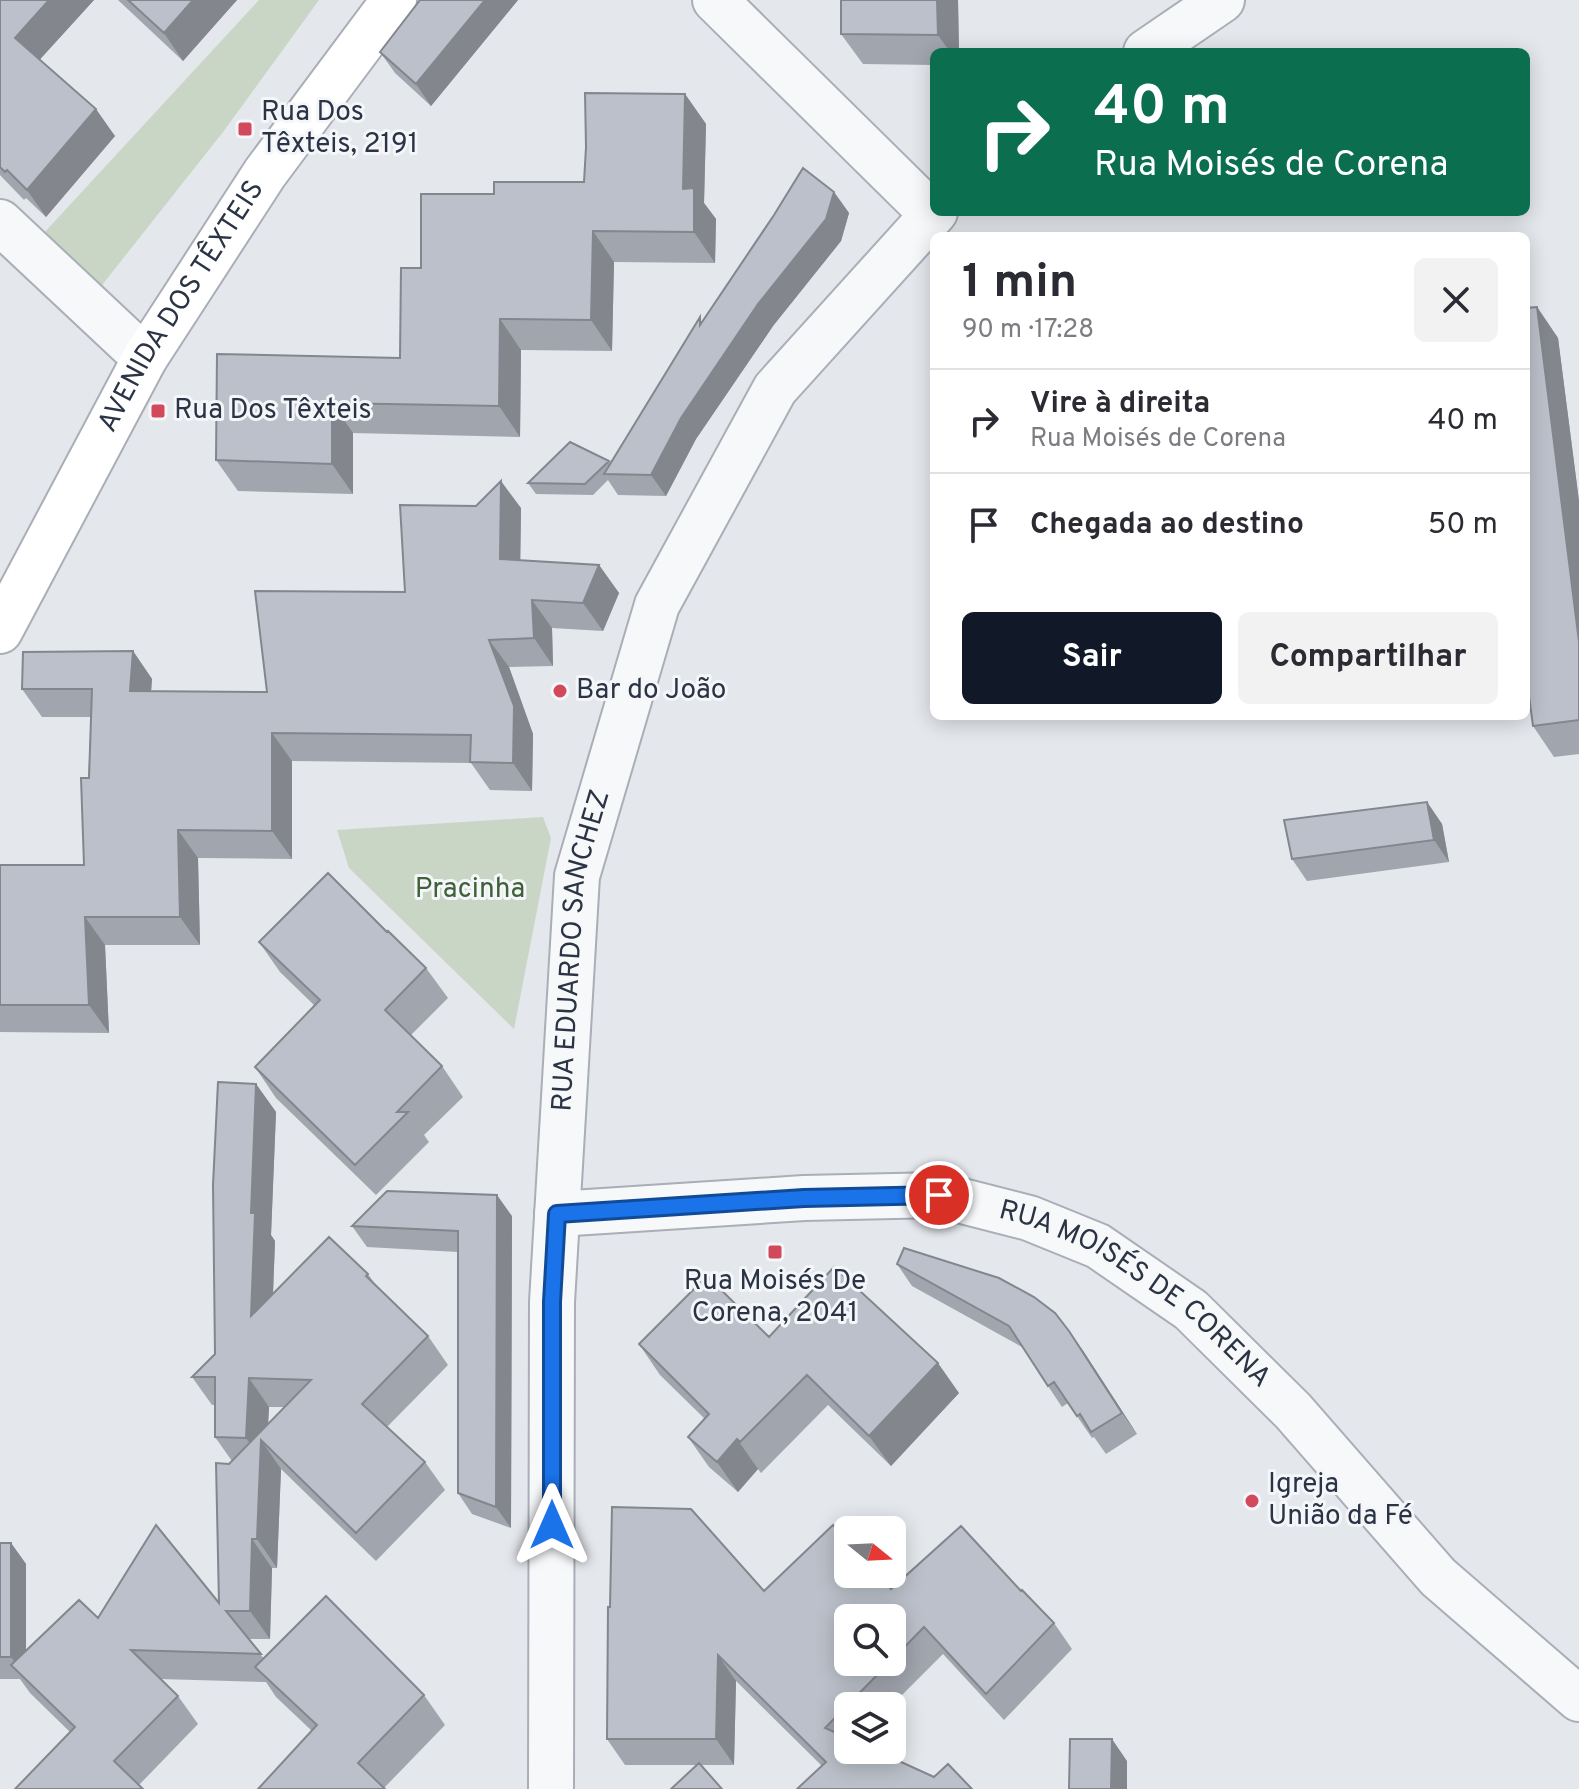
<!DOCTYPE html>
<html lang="pt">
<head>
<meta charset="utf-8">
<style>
	body { margin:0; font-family:Overpass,sans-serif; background:#f2f2f3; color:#2b2b33; height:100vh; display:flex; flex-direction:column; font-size:30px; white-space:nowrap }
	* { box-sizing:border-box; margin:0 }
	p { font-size:26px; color:#7c7c81 }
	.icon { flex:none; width:44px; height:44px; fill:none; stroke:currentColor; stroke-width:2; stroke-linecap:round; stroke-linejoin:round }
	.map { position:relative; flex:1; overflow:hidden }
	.panel { position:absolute; left:930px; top:232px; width:600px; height:488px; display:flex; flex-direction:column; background:#fff; border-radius:12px; box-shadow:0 4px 20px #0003 }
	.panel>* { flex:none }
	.banner { position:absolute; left:930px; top:48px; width:600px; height:168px; border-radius:12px; box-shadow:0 4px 20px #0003; background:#0b6e4f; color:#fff; overflow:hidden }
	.needle { width:52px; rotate:108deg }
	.tools { position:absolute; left:834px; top:1516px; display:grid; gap:16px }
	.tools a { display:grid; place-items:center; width:72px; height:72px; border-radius:12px; background:#fff; box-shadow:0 4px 20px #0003; font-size:40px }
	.pin { position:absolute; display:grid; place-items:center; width:68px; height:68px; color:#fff; margin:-34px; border:4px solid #fff; border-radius:50%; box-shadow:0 2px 8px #0007 }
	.me { position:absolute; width:88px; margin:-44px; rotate:0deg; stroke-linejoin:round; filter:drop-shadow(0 0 6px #0008) }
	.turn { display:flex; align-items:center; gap:28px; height:168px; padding:0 32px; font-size:36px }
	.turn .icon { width:104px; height:104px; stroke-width:2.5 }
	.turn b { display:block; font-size:56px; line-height:68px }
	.round { display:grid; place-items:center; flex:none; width:84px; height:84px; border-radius:12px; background:#f2f2f3 }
	.overview { display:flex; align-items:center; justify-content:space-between; height:136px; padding:0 32px }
	h1 { font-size:48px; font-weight:700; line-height:60px }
	.cta { display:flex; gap:16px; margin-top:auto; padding:16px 32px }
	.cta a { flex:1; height:92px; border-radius:12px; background:#111827; color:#fff; font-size:32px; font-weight:700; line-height:92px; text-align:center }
	.cta a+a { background:#f2f2f3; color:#2b2b33 }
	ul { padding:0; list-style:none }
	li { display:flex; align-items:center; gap:24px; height:104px; padding:0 32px; border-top:2px solid #e1e1e2 }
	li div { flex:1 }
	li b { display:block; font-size:30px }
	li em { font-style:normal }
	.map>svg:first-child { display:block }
	.green { fill:#c9d6c5 }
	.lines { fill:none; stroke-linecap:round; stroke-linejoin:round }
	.street-casing { stroke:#a9aeb7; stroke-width:48 }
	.secondary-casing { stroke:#a9aeb7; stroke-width:48 }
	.street { stroke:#f7f8fa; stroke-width:44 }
	.secondary { stroke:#fff; stroke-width:44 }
	.wall { fill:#a1a5ae; fill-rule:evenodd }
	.shaded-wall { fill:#83868d }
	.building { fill:#bbc0ca; stroke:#83868d; stroke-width:2 }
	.route-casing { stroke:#114b97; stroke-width:20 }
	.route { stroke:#1a73e8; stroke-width:14 }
	.poi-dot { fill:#d1495b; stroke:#f4f6f9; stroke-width:3 }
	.labels { text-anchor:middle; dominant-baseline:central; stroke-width:6; stroke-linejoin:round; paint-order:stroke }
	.poi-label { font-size:28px; fill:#2b3445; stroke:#f4f6f9; text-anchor:start }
	.street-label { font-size:28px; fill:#2b3445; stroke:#f4f6f9 }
	.park-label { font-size:28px; fill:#3f6138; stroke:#f4f6f9 }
</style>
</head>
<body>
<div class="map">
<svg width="1579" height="1789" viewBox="0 0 1579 1789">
	<rect width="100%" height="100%" fill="#e4e7ec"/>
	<path class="green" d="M 259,0 L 319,0 L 223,132 L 91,299 L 43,234 Z
		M 543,817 L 551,838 L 514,1029 L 349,868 L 337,830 Z"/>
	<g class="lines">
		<g class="street-casing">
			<g id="street">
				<path d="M 715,0 L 932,214"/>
				<path d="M 1146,52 L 1222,0"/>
				<path d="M 0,222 L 145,358"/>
				<path id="s1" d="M 557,1214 L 804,1198 L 939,1195 L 1029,1218 L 1098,1246 L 1191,1310 L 1293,1411 L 1438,1577 L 1579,1699"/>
				<path id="s2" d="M 551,1789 L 552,1302 L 577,876 L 657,605 L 775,389 L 935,212"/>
			</g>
		</g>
		<g class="secondary-casing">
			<g id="secondary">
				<path id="s3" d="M 0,631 L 145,358 L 265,173 L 394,0"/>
			</g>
		</g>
		<use href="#street" class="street"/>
		<use href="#secondary" class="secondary"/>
	</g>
	<path class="wall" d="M 0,0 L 94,0 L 39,60 L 115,136 L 46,217 L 26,198 L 24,200 L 0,175 Z
		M 118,0 L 237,0 L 183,61 Z
		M 420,0 L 518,0 L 431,106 L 395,73 L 380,52 Z
		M 958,0 L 959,52 L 934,52 L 934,65 L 863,64 L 841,34 Z
		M 685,94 L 706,124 L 704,203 L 716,219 L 715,263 L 614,262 L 612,351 L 521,350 L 520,437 L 353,433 L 353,494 L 238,491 L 216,460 L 400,358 L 421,268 L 494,194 L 584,182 Z
		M 834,192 L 849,213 L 841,241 L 773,326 L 696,439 L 666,496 L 618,495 L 608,480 L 593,495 L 536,494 L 528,483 L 609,461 L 610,463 L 703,321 Z
		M 1537,307 L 1558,338 L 1579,501 L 1579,754 L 1554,757 L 1533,726 Z
		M 521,508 L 520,560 L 599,565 L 619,593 L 603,631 L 552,628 L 553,666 L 509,667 L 533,734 L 532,791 L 490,790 L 471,763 L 292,761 L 292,859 L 198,858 L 200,945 L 105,945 L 109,1033 L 0,1032 L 0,865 L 84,865 L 91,717 L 42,717 L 22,689 L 133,651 L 152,679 L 151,691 L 267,692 Z
		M 1427,802 L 1442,824 L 1449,862 L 1307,881 L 1292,859 Z
		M 387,932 L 426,968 L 448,998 L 411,1035 L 442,1066 L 463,1097 L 424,1135 L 429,1142 L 376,1195 L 276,1098 L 255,1067 L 315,1006 L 280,972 L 259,942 Z
		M 256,1084 L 276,1112 L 271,1235 L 275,1241 L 273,1294 L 368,1274 L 377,1287 L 428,1336 L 448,1365 L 387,1427 L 425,1462 L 445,1490 L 376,1561 L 281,1469 L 277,1568 L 272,1568 L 270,1639 L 249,1639 L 264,1659 L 424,1695 L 445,1725 L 384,1788 L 312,1731 L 276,1697 L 266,1682 L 160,1679 L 178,1696 L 198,1724 L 139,1785 L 70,1732 L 30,1693 L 20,1679 L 0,1679 L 0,1543 L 11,1543 L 26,1564 L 26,1650 L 98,1618 L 219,1603 L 229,1464 L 232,1461 L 215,1437 L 215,1405 L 212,1405 L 192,1377 L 215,1354 ZM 269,1407 L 284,1407 L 268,1424 Z
		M 512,1216 L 511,1528 L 472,1514 L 458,1493 L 458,1252 L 367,1247 L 352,1226 Z
		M 897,1264 L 1069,1331 L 1137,1434 L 1106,1454 L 1094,1437 L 1092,1438 L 1068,1403 L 1062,1407 L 1022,1347 L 912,1286 Z
		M 769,1337 L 959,1393 L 891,1466 L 828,1405 L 761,1473 L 758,1469 L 738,1492 L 709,1467 L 688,1437 L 705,1419 L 660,1375 L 639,1344 Z
		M 891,1589 L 1021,1591 L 1054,1623 L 1072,1649 L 1004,1720 L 943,1654 L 891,1706 L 848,1706 L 848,1750 L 972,1789 L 822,1766 L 736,1681 L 734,1765 L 625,1765 L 607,1739 L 764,1591 ZM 892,1618 L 892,1662 L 848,1662 Z"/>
	<path class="shaded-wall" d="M 49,0 L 94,0 L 34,66 L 15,38 Z
		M 193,0 L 237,0 L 183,61 L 164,33 Z
		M 485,0 L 518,0 L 431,106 L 416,84 Z
		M 937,0 L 958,0 L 959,52 L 950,52 L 938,35 Z
		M 685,94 L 706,124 L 704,203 L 716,219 L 715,263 L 694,232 L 683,189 Z
		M 96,109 L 115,136 L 46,217 L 27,190 Z
		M 834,192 L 849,213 L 841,241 L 773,326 L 696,439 L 666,496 L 651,475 L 681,418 Z
		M 593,231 L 614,262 L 612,351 L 591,320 Z
		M 1537,307 L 1558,338 L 1579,501 L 1579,642 Z
		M 500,319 L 521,350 L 520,437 L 499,406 Z
		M 332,403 L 353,433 L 353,494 L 332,464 Z
		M 501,481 L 521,508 L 520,587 L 500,559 Z
		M 599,565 L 619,593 L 603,631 L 583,603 Z
		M 532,600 L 552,628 L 553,666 L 534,638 Z
		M 489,640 L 509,667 L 533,734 L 532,791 L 513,763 Z
		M 133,651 L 152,679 L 149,719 L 130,691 Z
		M 272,733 L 292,761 L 292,859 L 272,831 Z
		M 1427,802 L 1442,824 L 1449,862 L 1434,840 Z
		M 178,830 L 198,858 L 200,945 L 180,917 Z
		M 85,917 L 105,945 L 109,1033 L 89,1005 Z
		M 256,1084 L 276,1112 L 271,1235 L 275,1241 L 271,1345 L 251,1316 L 251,1213 Z
		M 497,1195 L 512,1216 L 511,1528 L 496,1507 Z
		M 1069,1331 L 1084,1352 L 1137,1434 L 1122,1413 Z
		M 938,1363 L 959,1393 L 891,1466 L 869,1436 Z
		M 249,1378 L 269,1407 L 267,1446 L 261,1440 L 281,1469 L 277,1568 L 257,1539 L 260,1458 L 246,1438 Z
		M 737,1439 L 758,1469 L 738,1492 L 717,1462 Z
		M 252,1539 L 272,1568 L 270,1639 L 250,1611 Z
		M 11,1543 L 26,1564 L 26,1678 L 11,1657 Z
		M 718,1655 L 736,1681 L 734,1765 L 716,1739 Z
		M 1112,1739 L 1127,1761 L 1127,1789 L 1111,1789 Z"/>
	<path class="building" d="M 0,0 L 49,0 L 15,38 L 96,109 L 27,190 L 7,170 L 5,172 L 0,167 Z
		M 128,0 L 193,0 L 164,33 Z
		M 420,0 L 485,0 L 416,84 L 380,52 Z
		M 841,0 L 937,0 L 938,35 L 841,34 Z
		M 585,93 L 685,94 L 683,189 L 694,188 L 694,232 L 593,231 L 591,320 L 500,319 L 499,406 L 332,403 L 332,464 L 216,460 L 217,354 L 400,358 L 401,268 L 421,268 L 421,194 L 494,194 L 494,182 L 584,182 L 586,147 Z
		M 803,168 L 834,192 L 826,219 L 758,304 L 681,418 L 651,475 L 604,474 L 700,317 L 700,325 L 774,215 Z
		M 1537,307 L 1579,642 L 1579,720 L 1533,726 L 1526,674 L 1526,308 Z
		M 570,442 L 609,461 L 585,484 L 528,483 Z
		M 501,481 L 500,559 L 599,565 L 583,603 L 532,600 L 534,638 L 489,640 L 514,706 L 513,763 L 470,762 L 471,735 L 272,733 L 272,831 L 178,830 L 180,917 L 85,917 L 89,1005 L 0,1005 L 0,865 L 84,865 L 81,778 L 89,778 L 92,689 L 22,689 L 23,652 L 133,651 L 130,691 L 267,692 L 255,591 L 405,592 L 400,505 L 476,506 Z
		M 1427,802 L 1434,840 L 1292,859 L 1284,820 Z
		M 328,873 L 387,932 L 388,931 L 426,968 L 385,1010 L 442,1066 L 397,1112 L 408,1112 L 355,1165 L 255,1067 L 320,1000 L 259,942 Z
		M 218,1082 L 256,1084 L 251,1213 L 255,1213 L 251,1316 L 329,1237 L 368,1274 L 366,1276 L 428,1336 L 362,1404 L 425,1462 L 356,1533 L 261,1440 L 257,1539 L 252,1539 L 250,1611 L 226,1611 L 261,1654 L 131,1650 L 178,1696 L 114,1761 L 143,1789 L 15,1789 L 75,1727 L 11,1665 L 79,1600 L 98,1618 L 156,1525 L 219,1603 L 216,1463 L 229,1464 L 311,1380 L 249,1378 L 246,1438 L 215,1437 L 215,1377 L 192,1377 L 215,1354 L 213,1185 Z
		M 387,1191 L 497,1195 L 496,1507 L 458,1493 L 458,1231 L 352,1226 Z
		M 904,1248 L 999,1278 L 1034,1297 L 1055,1313 L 1069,1331 L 1122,1413 L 1091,1432 L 1080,1414 L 1077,1416 L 1054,1382 L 1048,1386 L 1009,1326 L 897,1264 Z
		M 834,1267 L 938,1363 L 869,1436 L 807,1375 L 740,1442 L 737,1439 L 717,1462 L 688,1437 L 709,1414 L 639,1344 L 707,1276 L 769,1337 Z
		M 612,1507 L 691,1509 L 764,1591 L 833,1525 L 848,1542 L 848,1574 L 877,1574 L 891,1589 L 961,1526 L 1021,1591 L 1022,1590 L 1054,1623 L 986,1694 L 924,1627 L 892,1660 L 892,1618 L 848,1618 L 848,1662 L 890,1662 L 825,1728 L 848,1738 L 848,1750 L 875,1750 L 934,1777 L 948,1764 L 972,1789 L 797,1789 L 826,1762 L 718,1655 L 716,1739 L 607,1739 L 608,1607 L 610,1607 Z
		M 0,1543 L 11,1543 L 11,1657 L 0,1657 Z
		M 326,1596 L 424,1695 L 358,1763 L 385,1789 L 258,1789 L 317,1725 L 255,1667 Z
		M 1070,1739 L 1112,1739 L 1111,1789 L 1069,1789 Z
		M 699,1763 L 722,1789 L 671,1789 Z"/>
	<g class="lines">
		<g class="route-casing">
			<path id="route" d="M 552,1525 L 552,1302 L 557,1214 L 804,1198 L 939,1195"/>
		</g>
		<use href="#route" class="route"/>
	</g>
	<g class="poi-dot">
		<rect x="237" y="121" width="16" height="16" rx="4"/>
		<rect x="150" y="403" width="16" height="16" rx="4"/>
		<circle cx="560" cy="691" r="8"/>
		<rect x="767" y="1244" width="16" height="16" rx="4"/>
		<circle cx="1252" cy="1501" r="8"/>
	</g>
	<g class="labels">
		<g class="poi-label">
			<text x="261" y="113">Rua Dos<tspan x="261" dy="32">Têxteis, 2191</tspan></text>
			<text x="174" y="411">Rua Dos Têxteis</text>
			<text x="576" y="691">Bar do João</text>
			<text x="775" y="1282" text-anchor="middle">Rua Moisés De<tspan x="775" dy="32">Corena, 2041</tspan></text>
			<text x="1268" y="1485">Igreja<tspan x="1268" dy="32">União da Fé</tspan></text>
		</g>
		<g class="street-label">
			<text stroke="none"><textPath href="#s3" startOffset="372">AVENIDA DOS TÊXTEIS</textPath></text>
			<text stroke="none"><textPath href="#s2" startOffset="840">RUA EDUARDO SANCHEZ</textPath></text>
			<text stroke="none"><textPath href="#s1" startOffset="606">RUA MOISÉS DE CORENA</textPath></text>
		</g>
		<g class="park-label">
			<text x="470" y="890">Pracinha</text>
		</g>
	</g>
</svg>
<div class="tools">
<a><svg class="needle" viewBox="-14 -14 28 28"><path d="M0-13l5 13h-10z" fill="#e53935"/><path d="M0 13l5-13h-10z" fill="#7c7c81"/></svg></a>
<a><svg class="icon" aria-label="search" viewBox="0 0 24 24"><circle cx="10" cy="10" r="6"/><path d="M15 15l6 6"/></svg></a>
<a><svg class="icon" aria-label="layers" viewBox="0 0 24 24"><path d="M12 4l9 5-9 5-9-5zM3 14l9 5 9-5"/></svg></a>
</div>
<div class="pin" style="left:939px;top:1195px;background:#d93025"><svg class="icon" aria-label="arrive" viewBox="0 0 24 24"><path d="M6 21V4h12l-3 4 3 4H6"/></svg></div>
<svg class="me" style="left:552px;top:1525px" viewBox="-20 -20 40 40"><path d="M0-17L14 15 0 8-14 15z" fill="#1a73e8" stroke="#fff" stroke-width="4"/></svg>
<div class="banner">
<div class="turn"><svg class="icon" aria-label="right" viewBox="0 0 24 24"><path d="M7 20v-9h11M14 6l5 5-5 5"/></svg><div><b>40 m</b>Rua Moisés de Corena</div></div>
</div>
<section class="panel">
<div class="overview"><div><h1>1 min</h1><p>90 m · 17:28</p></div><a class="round"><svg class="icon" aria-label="close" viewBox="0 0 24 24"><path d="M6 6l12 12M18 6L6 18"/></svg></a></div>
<ul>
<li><svg class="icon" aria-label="right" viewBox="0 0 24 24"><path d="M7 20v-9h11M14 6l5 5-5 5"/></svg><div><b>Vire à direita</b><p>Rua Moisés de Corena</p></div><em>40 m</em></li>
<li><svg class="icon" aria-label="arrive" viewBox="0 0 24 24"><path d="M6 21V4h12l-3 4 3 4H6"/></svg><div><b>Chegada ao destino</b></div><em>50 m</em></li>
</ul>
<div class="cta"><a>Sair</a><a>Compartilhar</a></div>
</section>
</div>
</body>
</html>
